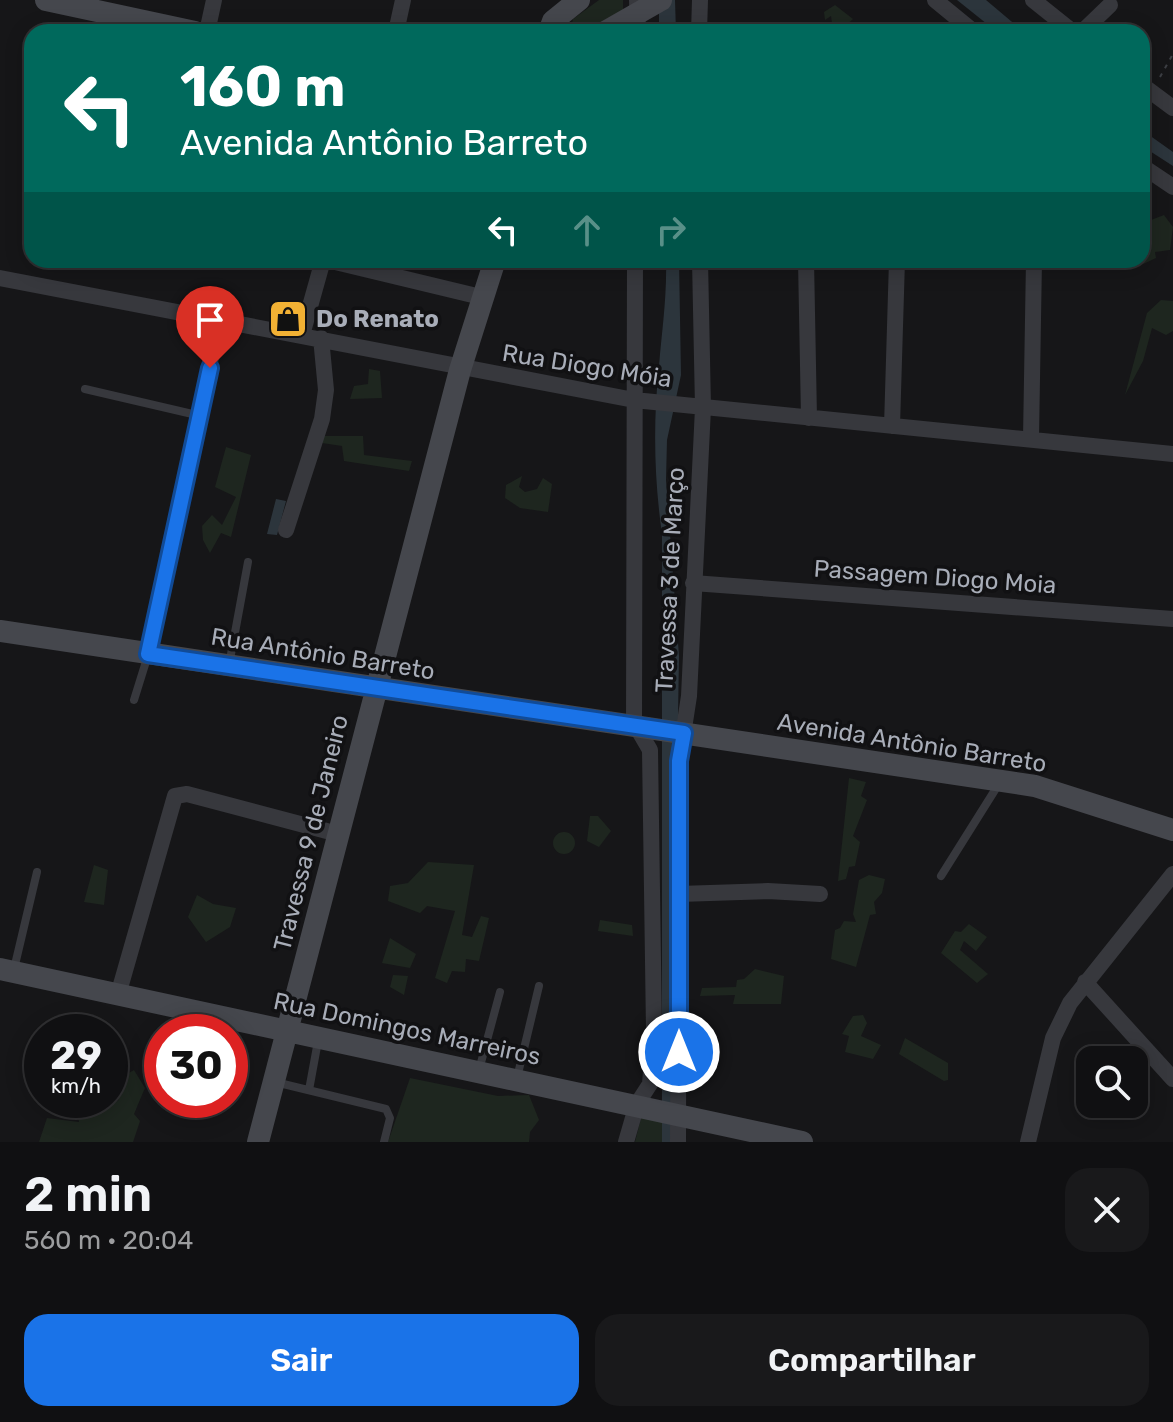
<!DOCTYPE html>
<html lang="pt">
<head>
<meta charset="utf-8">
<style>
	body { margin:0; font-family:Rubik,sans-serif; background:#19191b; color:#f1f3f6; height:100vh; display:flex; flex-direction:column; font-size:30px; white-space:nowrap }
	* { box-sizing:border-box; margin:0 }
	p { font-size:26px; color:#9c9d9f }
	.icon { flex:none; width:44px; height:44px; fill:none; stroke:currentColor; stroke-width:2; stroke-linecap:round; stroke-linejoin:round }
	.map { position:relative; height:1142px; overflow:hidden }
	.panel { display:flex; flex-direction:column; background:#101012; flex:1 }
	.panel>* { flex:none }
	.guide { position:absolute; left:24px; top:24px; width:1126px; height:244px; border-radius:24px; box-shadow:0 4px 20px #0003,0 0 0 2px #303032; background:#00695c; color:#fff; overflow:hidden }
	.controls { position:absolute; left:1076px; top:1046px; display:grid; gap:16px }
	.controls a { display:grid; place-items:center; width:72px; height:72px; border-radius:16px; background:#101012; box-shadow:0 4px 20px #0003,0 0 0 2px #303032; font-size:40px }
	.speed { position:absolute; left:24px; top:1014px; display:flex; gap:16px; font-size:40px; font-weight:700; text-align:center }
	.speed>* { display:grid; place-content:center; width:104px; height:104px; border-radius:50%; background:#101012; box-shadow:0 4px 20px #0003,0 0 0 2px #303032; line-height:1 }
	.speed small { font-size:20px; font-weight:400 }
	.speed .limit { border:12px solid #d22; background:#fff; color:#111 }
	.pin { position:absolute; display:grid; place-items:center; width:68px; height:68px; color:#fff; margin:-82px -34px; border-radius:50% 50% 50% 0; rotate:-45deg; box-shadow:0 0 8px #0007 }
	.pin .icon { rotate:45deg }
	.me { position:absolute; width:88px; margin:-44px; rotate:0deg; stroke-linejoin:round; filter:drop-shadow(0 0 6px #0008) }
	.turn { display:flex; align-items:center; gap:28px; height:168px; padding:0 24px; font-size:36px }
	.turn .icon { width:104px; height:104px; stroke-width:2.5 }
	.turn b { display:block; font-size:56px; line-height:68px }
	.lanes { display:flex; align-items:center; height:76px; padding:0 24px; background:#0003; justify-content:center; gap:40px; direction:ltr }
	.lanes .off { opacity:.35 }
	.round { display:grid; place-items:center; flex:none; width:84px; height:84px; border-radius:24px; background:#19191b }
	.head { display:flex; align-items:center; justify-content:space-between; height:136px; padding:0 24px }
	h1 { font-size:48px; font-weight:600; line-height:60px }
	.action { display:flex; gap:16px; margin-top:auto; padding:16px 24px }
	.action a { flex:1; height:92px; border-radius:24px; background:#1a73e8; color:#fff; font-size:32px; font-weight:600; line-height:92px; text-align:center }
	.action a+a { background:#19191b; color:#f1f3f6 }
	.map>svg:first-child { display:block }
	.green { fill:#1e261f }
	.water { fill:#2c353c }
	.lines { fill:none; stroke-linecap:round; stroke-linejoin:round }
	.path { stroke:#3d3f44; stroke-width:2; stroke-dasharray:4 6; stroke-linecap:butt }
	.lane { stroke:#37383d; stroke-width:8 }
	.street { stroke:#37383d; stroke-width:16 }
	.secondary { stroke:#45474d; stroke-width:22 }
	.route-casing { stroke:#114b97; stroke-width:20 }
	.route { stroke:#1a73e8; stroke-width:14 }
	.labels { text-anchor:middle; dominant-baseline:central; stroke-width:7; stroke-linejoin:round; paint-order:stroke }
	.poi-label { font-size:24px; font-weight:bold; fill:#a8adb8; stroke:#111113; text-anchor:start }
	.street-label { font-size:24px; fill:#a8adb8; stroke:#111113 }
</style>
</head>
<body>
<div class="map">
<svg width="1173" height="1142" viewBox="0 0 1173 1142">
	<rect width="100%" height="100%" fill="#161618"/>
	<path class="green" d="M 599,0 L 623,0 L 623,12 L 584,32 L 570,32 L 573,19 Z
		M 835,5 L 853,19 L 841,30 L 832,23 L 831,16 L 825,20 L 824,12 Z
		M 1164,215 L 1173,227 L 1170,250 L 1155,252 L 1156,258 L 1139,266 L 1126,260 L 1142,260 L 1142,230 L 1151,220 Z
		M 1077,260 L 1118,260 L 1099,268 L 1075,270 Z
		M 1161,300 L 1173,301 L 1173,331 L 1166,335 L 1152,328 L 1143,361 L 1125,395 L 1147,313 Z
		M 369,369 L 380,371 L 382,398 L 350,399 L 354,386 L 368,384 Z
		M 324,436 L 363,436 L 364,455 L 412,461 L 409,471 L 344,461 L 342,446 L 322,443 Z
		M 226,447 L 251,455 L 231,537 L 221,533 L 210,553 L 203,540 L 202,526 L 212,515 L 222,525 L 236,497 L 215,487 Z
		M 522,476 L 519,487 L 525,492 L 537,489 L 543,478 L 552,484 L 548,512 L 520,508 L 505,498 L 506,485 Z
		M 849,778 L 866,782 L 861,796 L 867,800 L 853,836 L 860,842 L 855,866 L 849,867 L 846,879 L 838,881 Z
		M 590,816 L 598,816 L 611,831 L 599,847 L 587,841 Z
		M553 843a11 11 0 1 1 22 0a11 11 0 1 1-22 0Z
		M 428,862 L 474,865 L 462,935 L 472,937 L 481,916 L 489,918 L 479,961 L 466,959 L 465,972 L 452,971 L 447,983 L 435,978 L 455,911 L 427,906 L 420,913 L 388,901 L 390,886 L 408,883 Z
		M 94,865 L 108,870 L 104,905 L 84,902 Z
		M 869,875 L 885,879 L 882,893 L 874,902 L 876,914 L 870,915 L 856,967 L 831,959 L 835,930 L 840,928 L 844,921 L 856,922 L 853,914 L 859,880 Z
		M 197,895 L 213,904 L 236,908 L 230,927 L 206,942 L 188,917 Z
		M 600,920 L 632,925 L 633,936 L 598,931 Z
		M 969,924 L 987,937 L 976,951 L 964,941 L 960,950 L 988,974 L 977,983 L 941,953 L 955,931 L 961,932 Z
		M 390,938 L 416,954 L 410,968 L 382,963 Z
		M 755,969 L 784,976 L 781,1004 L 733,1004 L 735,995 L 700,996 L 702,988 L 736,987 L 737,980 L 744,979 Z
		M 393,975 L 408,976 L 404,995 L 390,987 Z
		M 863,1015 L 867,1023 L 861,1036 L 881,1045 L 873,1059 L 845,1052 L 849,1036 L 842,1034 L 853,1016 Z
		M 905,1038 L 948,1063 L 948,1080 L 944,1081 L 899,1054 Z
		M 134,1070 L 145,1088 L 134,1114 L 140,1121 L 133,1142 L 39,1142 L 47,1118 L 79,1122 L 76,1106 L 87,1105 L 86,1100 L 118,1101 L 124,1076 Z
		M 410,1078 L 498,1096 L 529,1095 L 539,1120 L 530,1132 L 529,1142 L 388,1142 Z
		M 642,1114 L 662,1117 L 662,1142 L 635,1142 Z"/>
	<path class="water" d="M 659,0 L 675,0 L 676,32 L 659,32 Z
		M 957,0 L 986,0 L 1024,32 L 997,32 Z
		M 1142,130 L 1173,152 L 1173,166 L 1142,146 Z
		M 666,260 L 679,260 L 681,375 L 667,440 L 666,480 L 679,656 L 671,1142 L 662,1142 L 662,534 C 654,478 653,422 659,366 C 662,330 667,297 666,260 Z
		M 276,499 L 286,501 L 277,535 L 267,534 Z"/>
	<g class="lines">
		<path class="path" d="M 1160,77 L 1173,54"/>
		<path class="lane" d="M 85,389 L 201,416
			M 229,665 L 248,562
			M 134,700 L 148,655
			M 941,876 L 1000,782
			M 14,969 L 37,872
			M 479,1070 L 500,992
			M 517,1078 L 539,986
			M 275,1082 L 386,1109 L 390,1118 L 384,1142
			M 309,1090 L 318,1041"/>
		<path class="street" d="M 637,0 L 638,32
			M 935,0 L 974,32
			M 1033,0 L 1073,32
			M 207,32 L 214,0
			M 396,32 L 403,0
			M 699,32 L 700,0
			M 1082,32 L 1110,5
			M 1142,85 L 1173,108
			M 1142,166 L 1173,187
			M 327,260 L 485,298
			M 806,260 L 809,418
			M 0,278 L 634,400 L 1173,454
			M 302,335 L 323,260
			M 892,426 L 897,260
			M 1031,438 L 1034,260
			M 286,530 L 322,419 L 326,390 L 321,338
			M 693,583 L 1173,619
			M 148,654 L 219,320
			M 634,726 L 635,260
			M 679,894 L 768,891 L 820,894
			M 1085,982 L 1173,1079
			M 118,995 L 175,796 L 187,794 L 338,834
			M 626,1142 L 637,1104 L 650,1084 L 654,1031 L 650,750 L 636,726
			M 678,1142 L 679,761 L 689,696 L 703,408 L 700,260
			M 1028,1142 L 1053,1038 L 1070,1003 L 1173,874"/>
		<path class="secondary" d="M 46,0 L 195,32
			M 549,32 L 553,21 L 579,0
			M 605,32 L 661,0
			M 0,631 L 1035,786 L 1173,830
			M 0,969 L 802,1142
			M 258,1142 L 460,370 L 495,260"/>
	</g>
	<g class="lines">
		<g class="route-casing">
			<path id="route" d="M 210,368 L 148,654 L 684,733 L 679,761 L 679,1052"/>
		</g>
		<use href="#route" class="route"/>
	</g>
	<defs>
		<g id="shop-square" transform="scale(2)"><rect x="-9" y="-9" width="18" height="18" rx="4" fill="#f2b134" stroke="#111113"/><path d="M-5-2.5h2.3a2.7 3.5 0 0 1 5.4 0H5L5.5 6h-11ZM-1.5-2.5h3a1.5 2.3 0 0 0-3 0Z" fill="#111"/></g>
	</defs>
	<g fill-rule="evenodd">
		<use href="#shop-square" x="288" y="319"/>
	</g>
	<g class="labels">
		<g class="poi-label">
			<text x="316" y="319">Do Renato</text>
		</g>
		<g class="street-label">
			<text transform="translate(587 366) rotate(9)">Rua Diogo Móia</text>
			<text transform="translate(935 577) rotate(4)">Passagem Diogo Moia</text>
			<text transform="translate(670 580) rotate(-87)">Travessa 3 de Março</text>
			<text transform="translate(323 654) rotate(9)">Rua Antônio Barreto</text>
			<text transform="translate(912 743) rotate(9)">Avenida Antônio Barreto</text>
			<text transform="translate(311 833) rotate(-76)">Travessa 9 de Janeiro</text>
			<text transform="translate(407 1029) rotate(12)">Rua Domingos Marreiros</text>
		</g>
	</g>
</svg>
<div class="controls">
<a><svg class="icon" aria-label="search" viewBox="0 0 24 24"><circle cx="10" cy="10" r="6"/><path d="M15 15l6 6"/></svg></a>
</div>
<div class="speed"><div>29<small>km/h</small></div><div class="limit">30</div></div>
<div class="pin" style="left:210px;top:368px;background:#d93025"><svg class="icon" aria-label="arrive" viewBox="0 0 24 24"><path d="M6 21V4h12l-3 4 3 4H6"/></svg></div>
<svg class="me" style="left:679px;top:1052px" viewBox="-20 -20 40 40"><circle r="17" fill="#1a73e8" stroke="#fff" stroke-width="3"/><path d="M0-11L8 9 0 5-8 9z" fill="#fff"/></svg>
<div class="guide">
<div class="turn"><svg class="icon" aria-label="left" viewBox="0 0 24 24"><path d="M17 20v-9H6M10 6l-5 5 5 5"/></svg><div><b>160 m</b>Avenida Antônio Barreto</div></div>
<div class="lanes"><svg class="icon" aria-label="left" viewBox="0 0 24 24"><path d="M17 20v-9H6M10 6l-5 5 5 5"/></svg><svg class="icon off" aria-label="ahead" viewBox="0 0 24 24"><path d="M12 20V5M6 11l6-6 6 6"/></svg><svg class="icon off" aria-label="right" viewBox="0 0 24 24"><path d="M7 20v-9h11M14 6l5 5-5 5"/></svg></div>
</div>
</div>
<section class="panel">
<div class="head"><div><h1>2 min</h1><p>560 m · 20:04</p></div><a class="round"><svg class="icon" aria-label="close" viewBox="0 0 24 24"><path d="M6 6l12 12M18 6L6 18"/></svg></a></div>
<div class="action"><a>Sair</a><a>Compartilhar</a></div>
</section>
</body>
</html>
